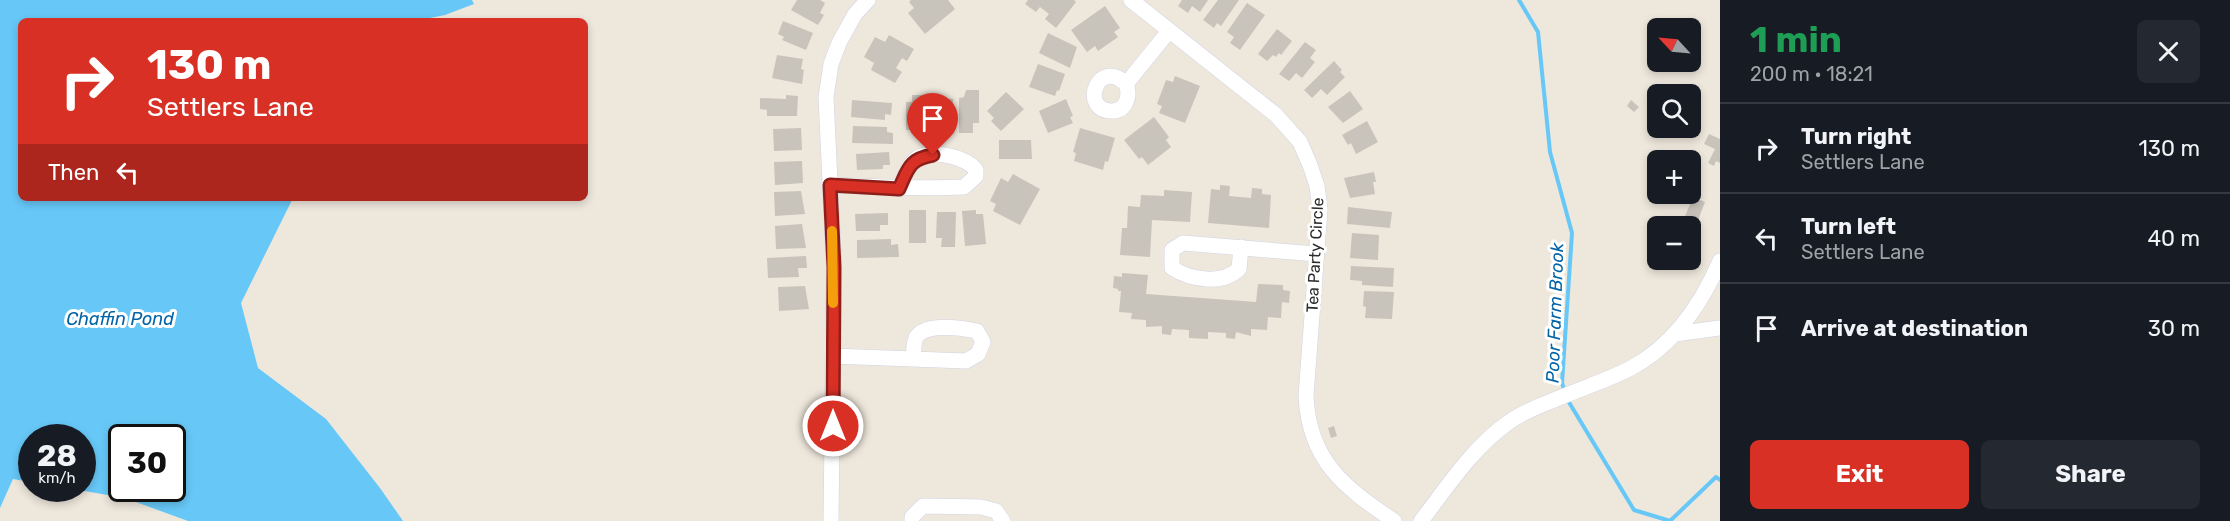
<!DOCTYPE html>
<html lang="en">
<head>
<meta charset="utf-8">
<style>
	body { margin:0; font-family:Rubik,sans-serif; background:#242831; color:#f1f3f6; height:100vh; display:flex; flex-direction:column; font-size:22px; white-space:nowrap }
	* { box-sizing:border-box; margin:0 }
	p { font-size:20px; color:#9ea1a6 }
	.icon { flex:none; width:33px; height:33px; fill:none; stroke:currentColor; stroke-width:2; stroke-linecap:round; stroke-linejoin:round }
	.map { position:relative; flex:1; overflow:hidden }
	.panel { display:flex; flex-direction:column; background:#171b24; width:510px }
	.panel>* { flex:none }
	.hud { position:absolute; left:18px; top:18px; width:570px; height:183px; border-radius:9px; box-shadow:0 3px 9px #0003; background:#d93025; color:#fff; overflow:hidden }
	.needle { width:39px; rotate:296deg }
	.tools { position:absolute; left:1647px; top:18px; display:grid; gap:12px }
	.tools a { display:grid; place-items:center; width:54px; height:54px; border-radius:9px; background:#171b24; box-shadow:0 3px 9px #0003; font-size:30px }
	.speed { position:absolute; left:18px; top:424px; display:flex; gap:12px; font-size:30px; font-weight:700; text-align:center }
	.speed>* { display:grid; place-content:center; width:78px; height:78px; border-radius:50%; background:#171b24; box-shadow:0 3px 9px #0003; line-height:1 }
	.speed small { font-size:15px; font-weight:400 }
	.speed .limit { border:3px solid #111; border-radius:9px; background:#fff; color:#111 }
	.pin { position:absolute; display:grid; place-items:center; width:51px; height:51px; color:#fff; margin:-62px -26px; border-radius:50% 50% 50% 0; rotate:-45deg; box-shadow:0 0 6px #0007 }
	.pin .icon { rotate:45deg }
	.me { position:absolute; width:66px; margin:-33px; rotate:0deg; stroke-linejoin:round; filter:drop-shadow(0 0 4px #0008) }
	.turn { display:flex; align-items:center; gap:21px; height:126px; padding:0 30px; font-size:27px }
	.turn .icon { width:78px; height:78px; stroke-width:2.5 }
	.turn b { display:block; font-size:42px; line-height:51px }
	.then { display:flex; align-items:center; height:57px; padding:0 30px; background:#0003; gap:12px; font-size:22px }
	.round { display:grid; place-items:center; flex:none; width:63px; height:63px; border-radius:9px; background:#242831 }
	.head { display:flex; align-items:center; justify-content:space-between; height:102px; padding:0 30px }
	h1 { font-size:36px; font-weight:700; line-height:45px; color:#1e9e55 }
	.button { display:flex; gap:12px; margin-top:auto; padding:12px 30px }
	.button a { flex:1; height:69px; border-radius:9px; background:#d93025; color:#fff; font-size:24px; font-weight:700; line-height:69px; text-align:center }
	.button a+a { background:#242831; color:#f1f3f6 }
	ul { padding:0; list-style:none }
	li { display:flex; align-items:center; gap:18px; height:90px; padding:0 30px; border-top:2px solid #363941 }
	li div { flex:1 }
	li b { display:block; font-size:22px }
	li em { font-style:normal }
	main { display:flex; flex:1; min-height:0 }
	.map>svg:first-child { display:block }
	.water { fill:#67c8f8; fill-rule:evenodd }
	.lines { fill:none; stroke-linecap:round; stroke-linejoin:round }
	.stream { stroke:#67c8f8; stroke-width:4 }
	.building { fill:#c9c4bb }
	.minor-casing { stroke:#d1d3e5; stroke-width:16 }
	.minor { stroke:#fff; stroke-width:15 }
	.route-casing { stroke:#8d1f18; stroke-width:15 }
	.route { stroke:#d93025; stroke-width:10 }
	.slow { stroke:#f59e0b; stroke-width:10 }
	.labels { text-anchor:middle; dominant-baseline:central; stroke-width:6; stroke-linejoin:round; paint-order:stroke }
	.street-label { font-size:16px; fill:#2b2b2b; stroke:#fff }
	.water-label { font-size:18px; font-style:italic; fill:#0364a7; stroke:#fff }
</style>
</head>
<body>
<main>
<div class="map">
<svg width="1720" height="521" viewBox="0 0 1720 521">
	<rect width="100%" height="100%" fill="#eee7dc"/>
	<path class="water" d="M 0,0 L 472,0 L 474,4 L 445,15 L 415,21 L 316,21 L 304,18 L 301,21 L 21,21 L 21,198 L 288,198 L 292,200 L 241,303 L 258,368 L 326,419 L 380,488 L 403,521 L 188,521 L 125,498 L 73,489 L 82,489 L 82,438 L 32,438 L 31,482 L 13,479 L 0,508 ZM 122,438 L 172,438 L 172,489 L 122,489 Z"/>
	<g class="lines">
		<path class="stream" d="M 1519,0 L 1538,32 L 1550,152 L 1572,233 L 1562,383 L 1565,392
			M 1567,399 L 1634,510 L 1670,521 L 1716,477 L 1720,480"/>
	</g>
	<path class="building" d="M 797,0 L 820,0 L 825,3 L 820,13 L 824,15 L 818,25 L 791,10 Z
		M 911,0 L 948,0 L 955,9 L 925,34 L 908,13 L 914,8 L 909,2 Z
		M 1028,0 L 1074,0 L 1076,2 L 1056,28 L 1045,19 L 1049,14 L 1040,7 L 1036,12 L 1025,4 Z
		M 1182,0 L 1208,0 L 1200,12 L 1192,6 L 1188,13 L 1178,6 Z
		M 1218,0 L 1239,0 L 1221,26 L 1217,23 L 1214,28 L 1203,20 Z
		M 1247,3 L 1265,15 L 1240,50 L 1230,43 L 1234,37 L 1227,32 Z
		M 1105,6 L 1120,28 L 1114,32 L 1118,37 L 1098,51 L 1095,46 L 1087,52 L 1071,30 Z
		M 783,21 L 813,33 L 806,50 L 782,40 L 784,37 L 778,34 Z
		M 1277,29 L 1292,41 L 1281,55 L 1279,53 L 1276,57 L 1273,55 L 1267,61 L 1258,54 Z
		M 1048,33 L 1077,47 L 1070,68 L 1039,53 Z
		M 889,35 L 914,49 L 907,61 L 902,58 L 896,68 L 902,72 L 895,83 L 871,70 L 874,63 L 864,57 L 875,37 L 885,42 Z
		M 1305,42 L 1316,50 L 1310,58 L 1315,62 L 1302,78 L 1296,73 L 1289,81 L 1279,74 Z
		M 777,55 L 803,59 L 801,69 L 804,70 L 802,84 L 772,78 Z
		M 1334,61 L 1342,70 L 1340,72 L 1345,77 L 1327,95 L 1321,89 L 1312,98 L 1304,90 Z
		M 1038,64 L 1065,74 L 1059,91 L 1057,90 L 1055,96 L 1029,87 Z
		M 1175,76 L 1200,86 L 1185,123 L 1159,113 L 1162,106 L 1157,104 L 1166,80 L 1173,82 Z
		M 966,90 L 979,90 L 979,123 L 973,123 L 973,133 L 959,133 L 959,98 L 964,97 Z
		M 1350,91 L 1363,109 L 1343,123 L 1328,107 Z
		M 1006,92 L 1024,109 L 1001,131 L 991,121 L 994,118 L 987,111 Z
		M 786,95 L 798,96 L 797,116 L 767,116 L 767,110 L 760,109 L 760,98 L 786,99 Z
		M 912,95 L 925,95 L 924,130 L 906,130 L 906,102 L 912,102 Z
		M 940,98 L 953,99 L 952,132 L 933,131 L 933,106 L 940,106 Z
		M 1066,99 L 1073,116 L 1070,117 L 1073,123 L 1048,133 L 1039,111 Z
		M 852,100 L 892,103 L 891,115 L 885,114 L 885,120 L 851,117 Z
		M 1631,100 L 1639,107 L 1634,112 L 1627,106 Z
		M 1154,117 L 1169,137 L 1166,140 L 1171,147 L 1148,165 L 1142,157 L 1139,159 L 1124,140 Z
		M 1367,121 L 1378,142 L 1356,154 L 1351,143 L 1348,145 L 1342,135 Z
		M 853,126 L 887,127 L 887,132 L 893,133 L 893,144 L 852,143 Z
		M 801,128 L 802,150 L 774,151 L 773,129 Z
		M 1080,128 L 1115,138 L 1108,162 L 1105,161 L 1103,170 L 1074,161 L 1076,153 L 1073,152 Z
		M 1709,134 L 1720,139 L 1720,163 L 1716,161 L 1714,166 L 1708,163 L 1715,149 L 1704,144 Z
		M 999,140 L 1031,140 L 1032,159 L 999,159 Z
		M 889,152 L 890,165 L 883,165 L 883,169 L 857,170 L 856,154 Z
		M 802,161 L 803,183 L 775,185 L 774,162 Z
		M 1374,172 L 1376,182 L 1373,182 L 1375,194 L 1350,198 L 1344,178 Z
		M 1013,174 L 1040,189 L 1020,225 L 993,211 L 996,204 L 990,201 L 1001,178 L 1008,182 Z
		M 1220,185 L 1230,186 L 1229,196 L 1251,198 L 1252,188 L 1262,189 L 1262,194 L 1271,195 L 1269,228 L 1208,223 L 1211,189 L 1220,190 Z
		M 1164,190 L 1192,192 L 1190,222 L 1152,220 L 1150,257 L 1120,255 L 1122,228 L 1127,228 L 1128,206 L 1140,207 L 1141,195 L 1164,196 Z
		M 801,191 L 805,214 L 775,216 L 774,192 Z
		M 1693,197 L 1705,202 L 1697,223 L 1691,221 L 1689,226 L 1681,226 Z
		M 1348,207 L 1392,212 L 1390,228 L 1347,224 Z
		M 909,210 L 926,210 L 926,243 L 909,243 Z
		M 976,210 L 976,214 L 983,214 L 986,244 L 965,246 L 962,211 Z
		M 937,212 L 956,212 L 955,247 L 941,247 L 942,238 L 936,238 Z
		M 888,213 L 888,225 L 880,225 L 880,231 L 856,231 L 855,214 Z
		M 802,224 L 806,248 L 776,249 L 775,226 Z
		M 1352,233 L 1379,235 L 1378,260 L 1350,258 Z
		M 891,239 L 891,245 L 898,244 L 899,257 L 857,258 L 857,240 Z
		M 806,256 L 807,268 L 798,268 L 799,277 L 768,278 L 767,258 Z
		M 1351,266 L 1394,268 L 1393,287 L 1362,285 L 1362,281 L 1350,280 Z
		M 1122,273 L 1148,275 L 1146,294 L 1256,302 L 1258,284 L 1283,285 L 1283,290 L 1290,291 L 1289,303 L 1282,302 L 1281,318 L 1268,317 L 1267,330 L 1251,329 L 1251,336 L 1236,332 L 1235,339 L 1226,338 L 1226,333 L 1208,332 L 1208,339 L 1189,338 L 1189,330 L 1172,329 L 1171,335 L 1162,334 L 1162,326 L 1146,327 L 1146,320 L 1131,319 L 1132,313 L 1119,312 L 1121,291 L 1118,291 L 1118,289 L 1113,288 L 1114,276 L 1122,277 Z
		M 805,286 L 809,309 L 779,311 L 778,287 Z
		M 1364,291 L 1394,292 L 1392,319 L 1365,318 L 1366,307 L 1363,306 Z
		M 1334,426 L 1337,436 L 1331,438 L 1328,428 Z"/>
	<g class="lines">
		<g class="minor-casing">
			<path id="minor" d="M 1131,0 L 1276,115 L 1300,142 L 1310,165 L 1317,186 L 1320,209 L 1306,396 C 1309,461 1344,487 1394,521
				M 1126,84 C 1099,57 1079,108 1110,111 C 1126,112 1131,96 1126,84 L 1169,31
				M 830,185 C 875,187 919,189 964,187 L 976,176 L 976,170 C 966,157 935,150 919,157 C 908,162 904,179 899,189
				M 1241,247 L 1239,269 C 1222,285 1191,280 1172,268 L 1172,250 L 1183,243 L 1316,254
				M 1675,334 L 1720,328
				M 833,356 L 966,361 L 978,354 L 983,342 L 977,331 C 962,328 928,323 917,336 C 913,342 914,352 913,359
				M 831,521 L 834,267 L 826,97 L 831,64 L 839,43 L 855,14 L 868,0
				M 912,521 L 912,517 L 923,506 L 981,507 L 996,511 L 1003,521
				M 1421,521 C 1448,486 1473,447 1509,422 C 1524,411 1542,405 1559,398 C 1582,388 1608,380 1631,368 C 1674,345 1701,305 1720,261"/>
		</g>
		<use href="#minor" class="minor"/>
	</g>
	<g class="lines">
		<g class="route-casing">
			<path id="route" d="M 833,426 L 834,267 L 830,185 L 899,189 C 908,169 909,159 933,155"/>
		</g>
		<use href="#route" class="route"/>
		<path class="slow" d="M 832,231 L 833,303"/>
	</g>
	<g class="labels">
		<g class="street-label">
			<text transform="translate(1315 255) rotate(-87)">Tea Party Circle</text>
		</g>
		<g class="water-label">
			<text transform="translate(1555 313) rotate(-88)">Poor Farm Brook</text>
			<text x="120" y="319">Chaffin Pond</text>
		</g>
	</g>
</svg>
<div class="tools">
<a><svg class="needle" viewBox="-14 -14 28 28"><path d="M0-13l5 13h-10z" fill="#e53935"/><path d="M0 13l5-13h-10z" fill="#9ea1a6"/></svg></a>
<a><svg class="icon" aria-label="search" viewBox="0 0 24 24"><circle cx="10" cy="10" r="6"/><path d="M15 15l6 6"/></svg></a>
<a>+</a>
<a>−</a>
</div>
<div class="speed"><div>28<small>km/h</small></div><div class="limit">30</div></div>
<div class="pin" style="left:933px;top:155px;background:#d93025"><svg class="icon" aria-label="arrive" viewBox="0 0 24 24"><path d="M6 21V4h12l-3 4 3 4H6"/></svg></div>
<svg class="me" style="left:833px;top:426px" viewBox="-20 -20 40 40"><circle r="17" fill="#d93025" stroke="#fff" stroke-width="3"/><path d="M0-11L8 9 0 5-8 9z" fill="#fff"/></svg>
<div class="hud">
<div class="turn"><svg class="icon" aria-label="right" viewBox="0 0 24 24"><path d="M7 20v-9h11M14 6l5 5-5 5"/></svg><div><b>130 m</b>Settlers Lane</div></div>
<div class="then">Then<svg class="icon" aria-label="left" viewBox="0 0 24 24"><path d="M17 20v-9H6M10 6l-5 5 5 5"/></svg></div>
</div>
</div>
<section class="panel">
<div class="head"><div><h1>1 min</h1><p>200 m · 18:21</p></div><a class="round"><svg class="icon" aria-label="close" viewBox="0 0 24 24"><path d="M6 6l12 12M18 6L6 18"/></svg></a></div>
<ul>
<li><svg class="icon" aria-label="right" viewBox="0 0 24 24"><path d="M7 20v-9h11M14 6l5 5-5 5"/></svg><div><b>Turn right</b><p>Settlers Lane</p></div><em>130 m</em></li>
<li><svg class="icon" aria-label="left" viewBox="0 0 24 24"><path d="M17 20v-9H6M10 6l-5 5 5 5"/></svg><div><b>Turn left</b><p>Settlers Lane</p></div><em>40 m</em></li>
<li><svg class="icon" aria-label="arrive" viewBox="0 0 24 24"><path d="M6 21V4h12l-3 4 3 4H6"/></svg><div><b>Arrive at destination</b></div><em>30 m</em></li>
</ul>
<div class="button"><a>Exit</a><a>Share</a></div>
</section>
</main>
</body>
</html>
